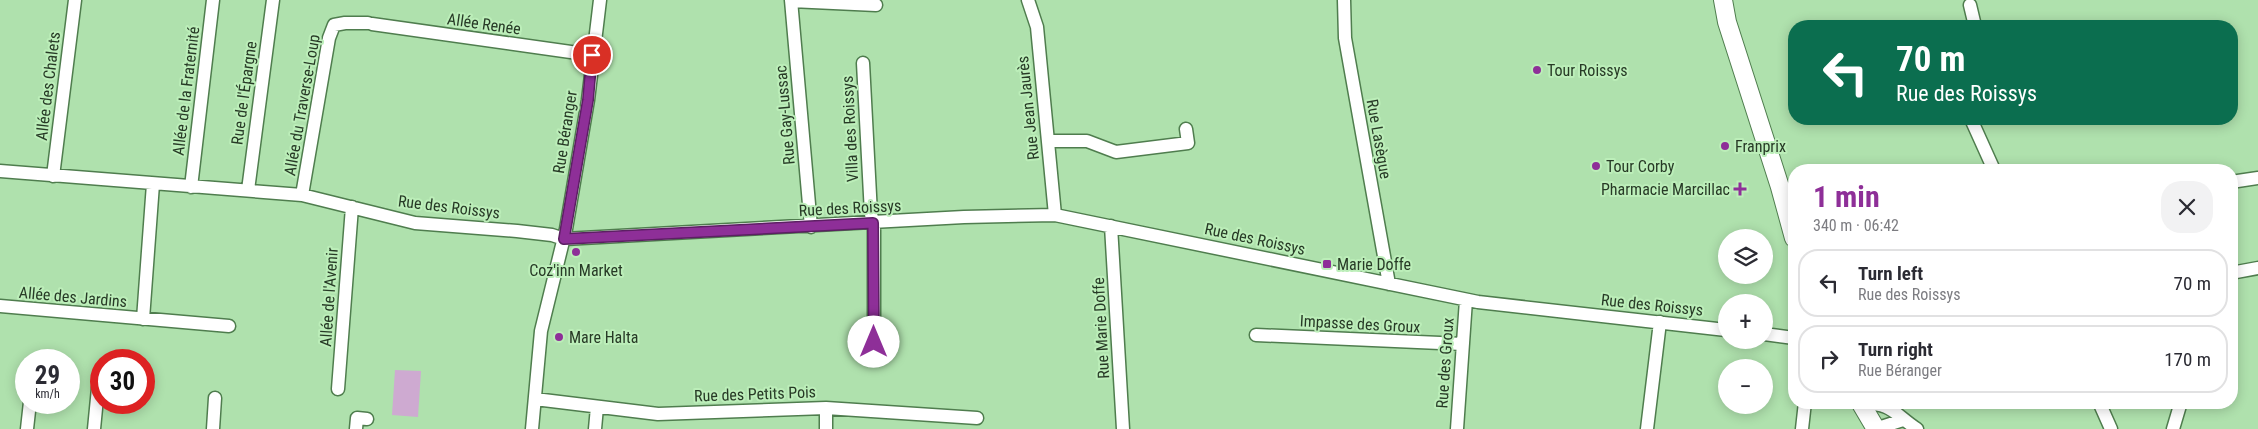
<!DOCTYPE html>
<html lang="en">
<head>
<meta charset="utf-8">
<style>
	body { margin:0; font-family:"Roboto Condensed",sans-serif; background:#f2f2f3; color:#2b2b33; height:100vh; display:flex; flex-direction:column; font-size:19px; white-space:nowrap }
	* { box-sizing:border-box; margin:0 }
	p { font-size:16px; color:#7c7c81 }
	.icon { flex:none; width:28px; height:28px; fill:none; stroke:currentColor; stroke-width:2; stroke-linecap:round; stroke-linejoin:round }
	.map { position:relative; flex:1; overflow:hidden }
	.details { position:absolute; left:1788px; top:164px; width:450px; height:245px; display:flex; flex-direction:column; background:#fff; border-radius:20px; box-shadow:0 2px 12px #0003 }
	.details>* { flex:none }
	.top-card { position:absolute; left:1788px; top:20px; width:450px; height:105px; border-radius:20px; box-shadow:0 2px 12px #0003; background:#0b6e4f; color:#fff; overflow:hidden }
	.tools { position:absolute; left:1718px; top:229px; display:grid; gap:10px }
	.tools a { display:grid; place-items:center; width:55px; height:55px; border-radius:50%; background:#fff; box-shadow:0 2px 12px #0003; font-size:25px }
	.speed { position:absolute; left:15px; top:349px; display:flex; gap:10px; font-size:25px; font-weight:700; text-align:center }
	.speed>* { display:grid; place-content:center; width:65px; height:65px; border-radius:50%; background:#fff; box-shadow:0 2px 12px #0003; line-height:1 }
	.speed small { font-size:12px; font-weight:400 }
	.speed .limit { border:8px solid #d22; background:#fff; color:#111 }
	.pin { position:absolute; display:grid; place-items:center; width:42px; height:42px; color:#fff; margin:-21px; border:2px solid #fff; border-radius:50%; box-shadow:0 1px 5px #0007 }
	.me { position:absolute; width:55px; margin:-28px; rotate:0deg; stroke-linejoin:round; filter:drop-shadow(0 0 4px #0008) }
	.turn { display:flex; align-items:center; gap:18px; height:105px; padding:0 25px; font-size:22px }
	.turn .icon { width:65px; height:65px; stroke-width:2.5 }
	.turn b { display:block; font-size:35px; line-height:42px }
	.round { display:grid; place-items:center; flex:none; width:52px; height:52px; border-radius:20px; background:#f2f2f3 }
	.head { display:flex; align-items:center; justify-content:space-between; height:85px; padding:0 25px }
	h1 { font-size:30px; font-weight:700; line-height:38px; color:#8e2f98 }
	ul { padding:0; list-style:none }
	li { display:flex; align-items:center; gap:15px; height:68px; margin:0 10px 8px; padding:0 15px; border:2px solid #e1e1e2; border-radius:20px }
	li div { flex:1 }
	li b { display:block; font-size:19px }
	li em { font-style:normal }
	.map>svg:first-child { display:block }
	.pitch { fill:#ceaad1 }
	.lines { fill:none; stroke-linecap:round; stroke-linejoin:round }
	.minor-casing { stroke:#4f7d4e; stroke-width:15 }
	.secondary-casing { stroke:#4f7d4e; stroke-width:20 }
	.minor { stroke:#fff; stroke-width:12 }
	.secondary { stroke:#fff; stroke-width:18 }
	.route-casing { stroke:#5c1f63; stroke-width:12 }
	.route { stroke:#8e2f98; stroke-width:9 }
	.poi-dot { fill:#8e2f98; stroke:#bceeb9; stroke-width:2 }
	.labels { text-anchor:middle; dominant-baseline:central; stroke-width:4; stroke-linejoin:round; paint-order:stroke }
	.street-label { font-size:16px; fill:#273a26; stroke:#bceeb9 }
	.poi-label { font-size:16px; fill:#273a26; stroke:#bceeb9; text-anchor:start }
</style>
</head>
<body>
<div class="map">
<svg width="2258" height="429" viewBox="0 0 2258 429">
	<rect width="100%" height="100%" fill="#afe1ad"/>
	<path class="pitch" d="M 395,370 L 421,371 L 418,417 L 392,415 Z"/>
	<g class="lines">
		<g class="minor-casing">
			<path id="minor" d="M 791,0 L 811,227
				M 1028,0 L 1037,27 L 1055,215
				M 1344,0 L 1345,38 L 1389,284
				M 791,1 L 876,5
				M 1970,5 L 1975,26
				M 372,24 L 592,55
				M 863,63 L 871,214 L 874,229 L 874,342
				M 1971,119 L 1994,170
				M 1048,141 L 1087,141 L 1116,152 L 1188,143 L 1186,129
				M 0,171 L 302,195 L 415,223 L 517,231 L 552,235 L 564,239 L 964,217 L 1055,215 L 1478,302 L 1726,330
				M 53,176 L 75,0
				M 2231,182 L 2258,178
				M 191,187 L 213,0
				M 248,190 L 273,0
				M 302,195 L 329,38 L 334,25 L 345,23 L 368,23
				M 1111,226 L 1123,429
				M 2231,273 L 2258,268
				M 0,306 L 229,326
				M 143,319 L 153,184
				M 1764,334 L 1794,338
				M 1256,335 L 1463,344
				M 338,389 L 352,207
				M 535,399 L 658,414 L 826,408 L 977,418
				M 2099,402 L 2111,429
				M 1861,404 C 1892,402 1894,414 1917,429
				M 826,408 L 826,429
				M 27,429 L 30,402
				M 94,429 L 98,388
				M 213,429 L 215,398
				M 356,429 L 357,418 L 367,419
				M 532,429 L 541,331 L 566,229 L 588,100 L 600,0
				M 595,429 L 597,407
				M 1457,429 L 1466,300
				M 1647,429 L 1660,322
				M 1802,429 L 1805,402
				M 1875,429 L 1903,420
				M 2173,429 L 2181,402"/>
		</g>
		<g class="secondary-casing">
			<path id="secondary" d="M 1723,0 L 1727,22 L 1780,187 L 1794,238
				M 1860,402 L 1876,429"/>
		</g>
		<use href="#minor" class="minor"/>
		<use href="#secondary" class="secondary"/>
	</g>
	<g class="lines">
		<g class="route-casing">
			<path id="route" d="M 592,55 L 588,100 L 564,239 L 873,223 L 874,342"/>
		</g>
		<use href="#route" class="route"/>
	</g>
	<g class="poi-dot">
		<circle cx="1537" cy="70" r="5"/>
		<circle cx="1725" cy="146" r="5"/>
		<circle cx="1596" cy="166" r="5"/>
		<path d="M1737.5 181.5h5v5h5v5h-5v5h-5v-5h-5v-5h5z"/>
		<circle cx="576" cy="252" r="5"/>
		<rect x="1322" y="259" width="10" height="10" rx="2.5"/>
		<circle cx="559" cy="337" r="5"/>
	</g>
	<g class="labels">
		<g class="street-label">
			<text transform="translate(484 24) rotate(8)">Allée Renée</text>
			<text transform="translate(48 86) rotate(-83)">Allée des Chalets</text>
			<text transform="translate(186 91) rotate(-83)">Allée de la Fraternité</text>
			<text transform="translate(244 93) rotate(-82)">Rue de l'Épargne</text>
			<text transform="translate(302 105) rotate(-80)">Allée du Traverse-Loup</text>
			<text transform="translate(1028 108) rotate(-96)">Rue Jean Jaurès</text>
			<text transform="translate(785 115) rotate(-95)">Rue Gay-Lussac</text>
			<text transform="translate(850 129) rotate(-93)">Villa des Roissys</text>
			<text transform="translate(565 132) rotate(-81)">Rue Béranger</text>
			<text transform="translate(1379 139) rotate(80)">Rue Lasègue</text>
			<text transform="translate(449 207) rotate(7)">Rue des Roissys</text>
			<text transform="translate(850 208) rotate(-3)">Rue des Roissys</text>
			<text transform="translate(1255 239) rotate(12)">Rue des Roissys</text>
			<text transform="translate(73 297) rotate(5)">Allée des Jardins</text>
			<text transform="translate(329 297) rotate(-86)">Allée de l'Avenir</text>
			<text transform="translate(1652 305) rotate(6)">Rue des Roissys</text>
			<text transform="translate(1360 324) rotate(3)">Impasse des Groux</text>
			<text transform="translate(1101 328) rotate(-93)">Rue Marie Doffe</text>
			<text transform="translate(1445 363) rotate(-86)">Rue des Groux</text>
			<text transform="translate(755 394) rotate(-2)">Rue des Petits Pois</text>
		</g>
		<g class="poi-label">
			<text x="1547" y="70">Tour Roissys</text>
			<text x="1735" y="146">Franprix</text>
			<text x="1606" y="166">Tour Corby</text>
			<text x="1730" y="189" text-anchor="end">Pharmacie Marcillac</text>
			<text x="1337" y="264">Marie Doffe</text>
			<text x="576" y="270" text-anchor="middle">Coz'inn Market</text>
			<text x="569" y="337">Mare Halta</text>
		</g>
	</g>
</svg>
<div class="tools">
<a><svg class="icon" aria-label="layers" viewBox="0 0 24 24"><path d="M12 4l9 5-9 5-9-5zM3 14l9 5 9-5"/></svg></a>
<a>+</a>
<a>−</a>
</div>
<div class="speed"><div>29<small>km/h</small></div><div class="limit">30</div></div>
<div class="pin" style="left:592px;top:55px;background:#d93025"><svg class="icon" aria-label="arrive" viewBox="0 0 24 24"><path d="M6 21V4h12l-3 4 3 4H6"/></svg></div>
<svg class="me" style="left:874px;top:342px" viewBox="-20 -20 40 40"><circle r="19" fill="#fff"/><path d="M0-13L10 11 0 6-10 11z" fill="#8e2f98"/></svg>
<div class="top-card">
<div class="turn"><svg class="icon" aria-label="left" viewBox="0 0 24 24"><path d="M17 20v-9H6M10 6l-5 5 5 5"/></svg><div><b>70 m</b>Rue des Roissys</div></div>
</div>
<section class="details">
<div class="head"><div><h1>1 min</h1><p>340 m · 06:42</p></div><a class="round"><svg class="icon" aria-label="close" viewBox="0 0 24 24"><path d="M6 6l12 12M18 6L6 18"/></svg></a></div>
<ul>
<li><svg class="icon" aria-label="left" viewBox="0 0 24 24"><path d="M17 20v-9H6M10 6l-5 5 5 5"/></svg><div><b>Turn left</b><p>Rue des Roissys</p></div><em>70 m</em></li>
<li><svg class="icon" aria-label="right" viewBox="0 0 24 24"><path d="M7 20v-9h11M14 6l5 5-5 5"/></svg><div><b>Turn right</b><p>Rue Béranger</p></div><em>170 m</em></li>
</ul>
</section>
</div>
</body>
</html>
